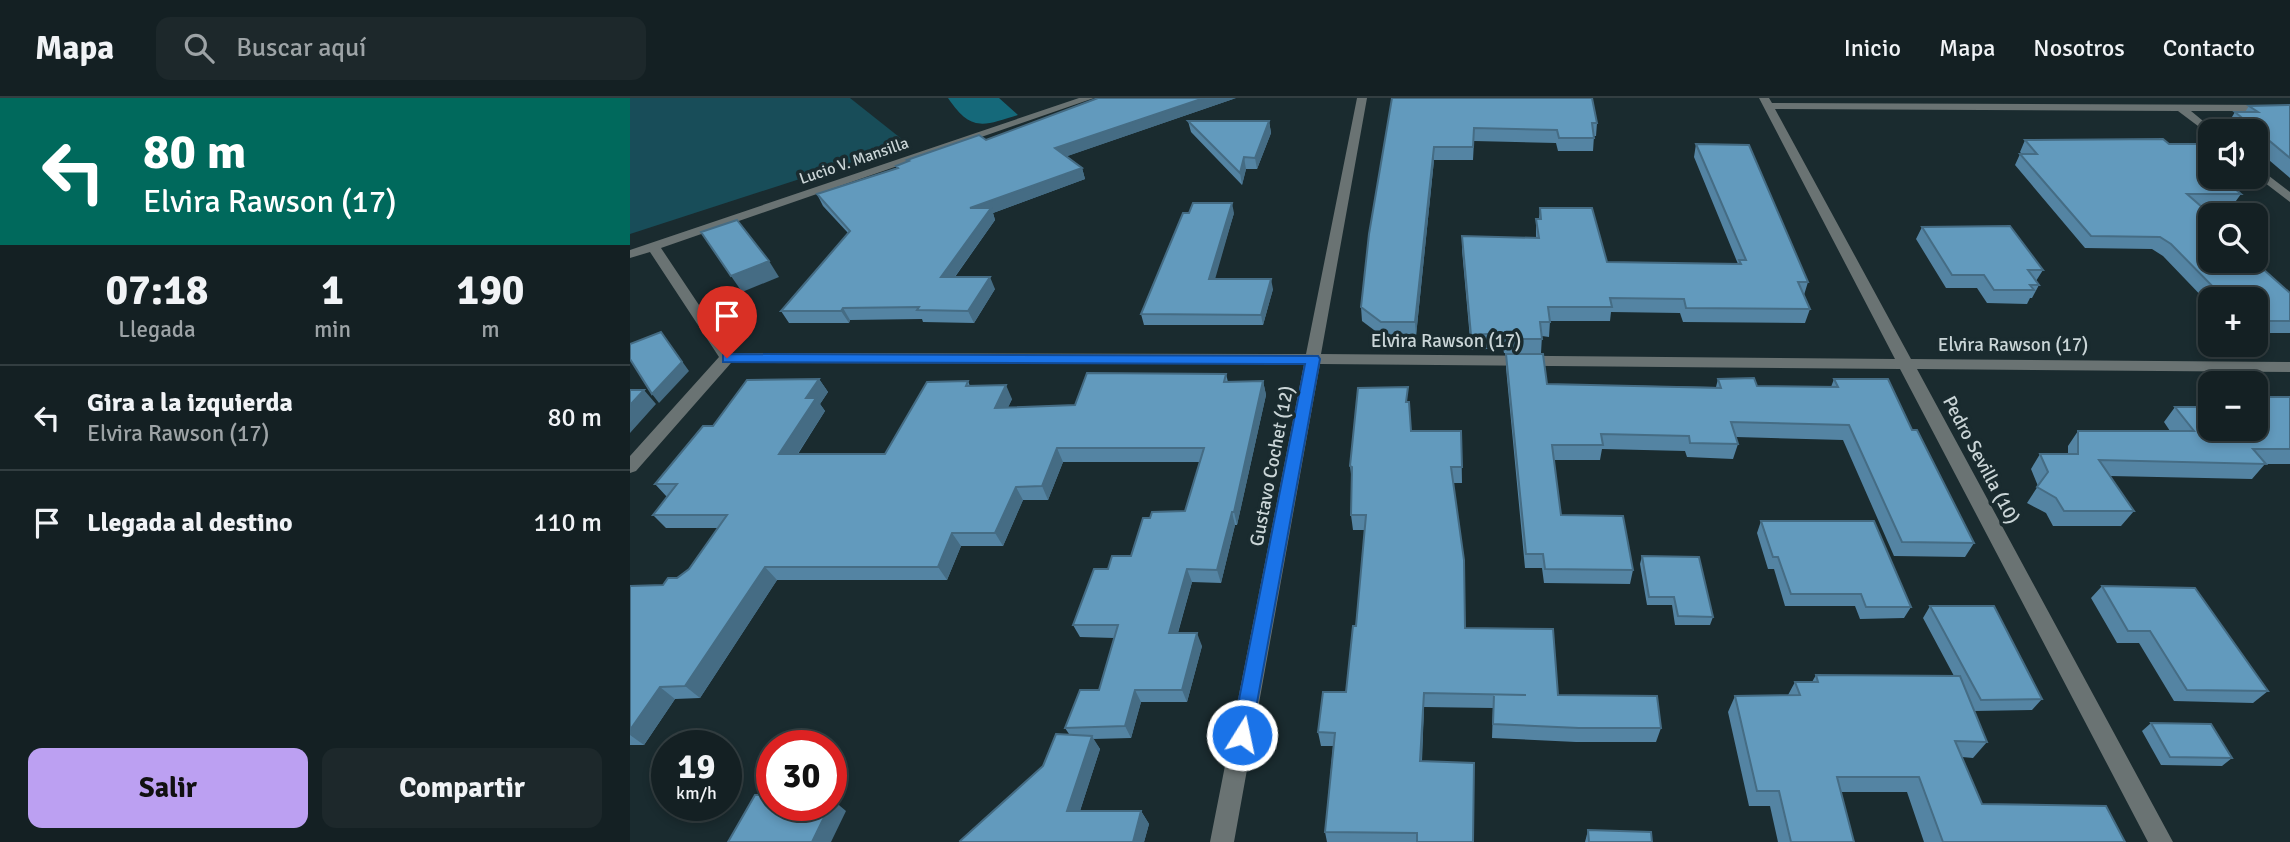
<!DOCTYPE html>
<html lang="es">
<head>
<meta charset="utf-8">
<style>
	body { margin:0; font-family:Signika,sans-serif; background:#1d282b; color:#f1f3f6; height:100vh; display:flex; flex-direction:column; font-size:26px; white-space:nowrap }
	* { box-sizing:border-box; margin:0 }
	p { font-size:23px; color:#9da3a6 }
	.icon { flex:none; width:38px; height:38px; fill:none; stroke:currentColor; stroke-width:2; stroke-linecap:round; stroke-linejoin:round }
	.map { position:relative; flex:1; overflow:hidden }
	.side { display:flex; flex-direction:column; background:#142023; width:630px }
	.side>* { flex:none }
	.hud { background:#00695c; color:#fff; overflow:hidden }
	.controls { position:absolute; left:1568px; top:21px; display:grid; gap:14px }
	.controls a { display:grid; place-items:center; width:70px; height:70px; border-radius:14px; background:#142023; box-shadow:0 4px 10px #0003,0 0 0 2px #333e41; font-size:35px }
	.speed { position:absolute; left:21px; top:632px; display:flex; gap:14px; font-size:35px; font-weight:700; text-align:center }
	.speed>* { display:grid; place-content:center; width:91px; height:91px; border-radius:50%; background:#142023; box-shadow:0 4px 10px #0003,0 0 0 2px #333e41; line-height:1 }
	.speed small { font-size:18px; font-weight:400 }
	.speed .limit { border:10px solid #d22; background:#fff; color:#111 }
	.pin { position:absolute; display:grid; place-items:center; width:60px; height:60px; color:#fff; margin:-72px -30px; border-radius:50% 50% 50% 0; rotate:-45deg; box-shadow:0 0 7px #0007 }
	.pin .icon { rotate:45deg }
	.me { position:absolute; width:77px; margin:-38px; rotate:10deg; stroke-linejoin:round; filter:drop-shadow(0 0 5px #0008) }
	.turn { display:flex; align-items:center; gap:24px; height:147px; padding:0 28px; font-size:32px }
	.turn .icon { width:91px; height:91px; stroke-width:2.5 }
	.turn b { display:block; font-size:49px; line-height:60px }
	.eta { display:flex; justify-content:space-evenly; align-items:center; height:119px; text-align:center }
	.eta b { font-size:42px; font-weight:800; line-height:49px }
	.primary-button { display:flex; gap:14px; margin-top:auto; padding:14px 28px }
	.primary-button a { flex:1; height:80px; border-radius:14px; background:#bca0f2; color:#111; font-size:28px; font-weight:800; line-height:80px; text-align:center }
	.primary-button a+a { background:#1d282b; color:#f1f3f6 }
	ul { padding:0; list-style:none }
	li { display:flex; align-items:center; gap:21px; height:105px; padding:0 28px; border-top:2px solid #333e41 }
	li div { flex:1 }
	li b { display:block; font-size:26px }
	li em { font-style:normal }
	header { display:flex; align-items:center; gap:42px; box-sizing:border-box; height:98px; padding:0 35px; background:#142023; border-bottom:2px solid #333e41 }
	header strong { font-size:33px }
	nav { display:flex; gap:38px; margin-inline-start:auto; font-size:24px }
	.search { width:490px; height:63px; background:#1d282b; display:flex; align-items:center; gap:18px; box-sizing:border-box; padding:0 24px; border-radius:14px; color:#9da3a6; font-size:26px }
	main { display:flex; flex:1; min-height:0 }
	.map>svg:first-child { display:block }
	.green { fill:#184d59 }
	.forest { fill:#15697a }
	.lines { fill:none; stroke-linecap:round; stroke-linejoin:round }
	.minor { fill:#6a7373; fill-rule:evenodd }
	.wall { fill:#5484a3 }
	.shaded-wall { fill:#456c84 }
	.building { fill:#629abd; stroke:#456c84; stroke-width:2 }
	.route { fill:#1a73e8; stroke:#114b97; stroke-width:2 }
	.labels { text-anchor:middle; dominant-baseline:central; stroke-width:7; stroke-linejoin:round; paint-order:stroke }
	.far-street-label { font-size:16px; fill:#cad5d7; stroke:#1a2b2f }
	.street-label { font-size:19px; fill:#cad5d7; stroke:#1a2b2f }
</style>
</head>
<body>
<header>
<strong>Mapa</strong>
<div class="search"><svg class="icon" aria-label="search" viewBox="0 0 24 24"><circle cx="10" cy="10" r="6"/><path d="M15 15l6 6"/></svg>Buscar aquí</div>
<nav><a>Inicio</a><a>Mapa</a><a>Nosotros</a><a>Contacto</a></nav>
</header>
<main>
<section class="side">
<div class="hud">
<div class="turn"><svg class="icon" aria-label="left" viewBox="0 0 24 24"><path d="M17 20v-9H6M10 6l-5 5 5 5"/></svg><div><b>80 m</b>Elvira Rawson (17)</div></div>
</div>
<div class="eta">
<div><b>07:18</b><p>Llegada</p></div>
<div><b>1</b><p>min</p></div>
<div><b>190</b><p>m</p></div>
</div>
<ul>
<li><svg class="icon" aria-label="left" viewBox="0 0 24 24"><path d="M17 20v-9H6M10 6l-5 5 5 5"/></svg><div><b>Gira a la izquierda</b><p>Elvira Rawson (17)</p></div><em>80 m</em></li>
<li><svg class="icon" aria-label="arrive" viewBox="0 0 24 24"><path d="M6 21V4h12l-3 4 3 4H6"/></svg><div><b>Llegada al destino</b></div><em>110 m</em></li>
</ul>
<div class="primary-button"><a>Salir</a><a>Compartir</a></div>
</section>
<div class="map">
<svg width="1660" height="744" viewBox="0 0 1660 744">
	<rect width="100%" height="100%" fill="#1a2b2f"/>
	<path class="green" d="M 0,0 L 220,0 L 278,46 L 0,136 Z"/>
	<path class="forest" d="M 318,0 L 369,0 L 388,17 C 353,28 341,34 318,0 Z"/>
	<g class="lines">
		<path class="minor" d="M 449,0 L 464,0 L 31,150 L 101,255 L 676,256 L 727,0 L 737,0 L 691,256 L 1265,261 L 1129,0 L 1139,0 L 1142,5 L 1660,7 L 1660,13 L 1561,13 L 1584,32 L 1580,33 L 1580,37 L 1548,13 L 1145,11 L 1281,261 L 1660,264 L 1660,274 L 1287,271 L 1543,744 L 1518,744 L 1270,271 L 690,266 L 604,744 L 580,744 L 674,266 L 101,265 L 6,373 L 0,375 L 0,358 L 89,259 L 20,154 L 0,160 L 0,152 Z
			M 1626,68 L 1660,94 L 1660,104 L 1626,78 Z"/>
	</g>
	<path class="wall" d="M 606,0 L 437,58 L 452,70 L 455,81 L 363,115 L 365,122 L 325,179 L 365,191 L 344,225 L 293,224 L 292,221 L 220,222 L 219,225 L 159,225 L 151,213 L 218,135 L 193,108 L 187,96 L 267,70 L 266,68 L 356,42 Z
		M 762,0 L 967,25 L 966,38 L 964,38 L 963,53 L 928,53 L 926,45 L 844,43 L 843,62 L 804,62 L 786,238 L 752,238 L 732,223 L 731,209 Z
		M 1660,7 L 1660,80 L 1626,51 L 1626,33 L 1605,33 L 1597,27 L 1605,14 L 1615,14 L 1619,8 Z
		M 558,23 L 639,23 L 641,35 L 627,71 L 616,71 L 612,87 L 561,34 Z
		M 1395,42 L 1539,46 L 1614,85 L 1608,93 L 1611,96 L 1603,107 L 1570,107 L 1580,163 L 1660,195 L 1660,235 L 1626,235 L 1626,201 L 1580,201 L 1580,207 L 1533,158 L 1522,151 L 1455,150 L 1385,67 L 1390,56 L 1392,56 L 1390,54 Z
		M 1066,46 L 1178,184 L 1174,197 L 1180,211 L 1175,225 L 1053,224 L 1050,215 L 981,214 L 980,223 L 920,223 L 919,239 L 912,238 L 911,255 L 874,255 L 873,250 L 841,252 L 832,152 L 832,138 L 906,140 L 906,121 L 909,121 L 910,110 L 977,164 L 1108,166 L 1064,59 Z
		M 604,115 L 584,181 L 643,191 L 633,227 L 514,227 L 511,216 Z
		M 1292,129 L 1413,172 L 1406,183 L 1409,187 L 1402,200 L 1400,200 L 1397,206 L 1357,205 L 1347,190 L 1316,190 L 1286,141 Z
		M 876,256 L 917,286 L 1086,289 L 1088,281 L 1127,288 L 1201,289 L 1204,281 L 1282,332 L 1344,445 L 1335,459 L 1264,458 L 1213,342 L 1106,339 L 1108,346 L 1103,361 L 1057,359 L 1055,353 L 972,351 L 970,362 L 924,362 L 931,417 L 1003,472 L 1000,486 L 914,485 L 912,470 L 895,470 L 876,270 Z
		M 596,276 L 598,284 L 633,283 L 636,297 L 607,427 L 605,427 L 591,485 L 562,484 L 548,535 L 572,548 L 557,604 L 511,604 L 501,640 L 463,641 L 470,651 L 450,713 L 511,713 L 519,726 L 514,744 L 331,744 L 413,668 L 439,636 L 435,630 L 469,592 L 484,540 L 450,539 L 443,527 L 478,471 L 501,458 L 520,420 L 555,413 L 570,364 L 433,364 L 418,402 L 393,402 L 373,448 L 331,448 L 317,482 L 147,482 L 70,600 L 45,601 L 14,647 L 0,647 L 0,488 L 33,487 L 47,480 L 59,471 L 88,430 L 36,430 L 23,417 L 37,399 L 25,386 L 83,328 L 189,281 L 198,294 L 190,306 L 195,313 L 168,356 L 255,356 L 338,283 L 340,288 L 382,301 L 378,309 L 445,307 Z
		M 1626,299 L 1660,299 L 1660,366 L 1635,366 L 1622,381 L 1480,378 L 1504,413 L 1491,428 L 1423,428 L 1416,415 L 1397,405 L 1408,388 L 1401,371 L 1410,356 L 1438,356 L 1438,348 L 1448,333 L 1540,333 L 1534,324 L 1545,309 L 1626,331 Z
		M 779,304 L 781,333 L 831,333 L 832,385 L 823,385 L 835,530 L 928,597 L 1031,630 L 1026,644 L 946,644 L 862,640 L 863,610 L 794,609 L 792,663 L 843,744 L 697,744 L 695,734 L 703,648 L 691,648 L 688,634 L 716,594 L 726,528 L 735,432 L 723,432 L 721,417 L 722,384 L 720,368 Z
		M 1131,423 L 1281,509 L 1274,520 L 1230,521 L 1225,508 L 1155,508 L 1144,471 L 1138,471 L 1127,435 Z
		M 1012,458 L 1083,519 L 1080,527 L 1045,527 L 1042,507 L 1017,507 L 1010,466 Z
		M 1472,488 L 1638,593 L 1623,605 L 1544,603 L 1509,545 L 1487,545 L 1461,500 Z
		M 1300,508 L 1412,601 L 1402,612 L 1344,613 L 1357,644 L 1343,660 L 1332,659 L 1352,706 L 1495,744 L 1294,744 L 1277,694 L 1211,694 L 1224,744 L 1148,744 L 1140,708 L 1119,708 L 1098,614 L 1105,598 L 1158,597 L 1165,584 L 1182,584 L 1186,577 L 1324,578 L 1293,520 Z
		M 1521,625 L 1602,660 L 1592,668 L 1531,667 L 1512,633 Z
		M 958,732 L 1022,744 L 955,744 Z"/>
	<path class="shaded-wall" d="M 574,0 L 606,0 L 429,61 L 425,50 Z
		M 639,23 L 641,35 L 627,71 L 625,60 Z
		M 804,49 L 804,62 L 786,238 L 785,224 Z
		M 614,59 L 616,71 L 612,87 L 610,75 Z
		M 452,70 L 455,81 L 363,115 L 365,122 L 316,191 L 311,179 L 340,110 Z
		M 602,105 L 604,115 L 582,192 L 579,181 Z
		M 139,163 L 149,179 L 112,194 L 101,178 Z
		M 360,179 L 365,191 L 344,225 L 338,213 Z
		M 641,181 L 643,191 L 633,227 L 631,217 Z
		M 213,210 L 220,222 L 219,225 L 211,213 Z
		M 31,234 L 59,273 L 29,305 L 22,296 Z
		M 189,281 L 198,294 L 190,306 L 195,313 L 159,369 L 149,356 L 176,300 Z
		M 633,283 L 636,297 L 607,427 L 604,414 Z
		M 376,287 L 382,301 L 372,323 L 365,310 Z
		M 14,292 L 26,306 L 0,335 L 0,307 Z
		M 427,350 L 433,364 L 418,402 L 412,388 Z
		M 386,389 L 393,402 L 373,448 L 365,435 Z
		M 602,414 L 605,427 L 591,485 L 587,472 Z
		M 322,435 L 331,448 L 317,482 L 308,469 Z
		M 135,469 L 147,482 L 70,600 L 55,588 Z
		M 557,471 L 562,484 L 544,548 L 539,535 Z
		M 567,535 L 572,548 L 557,604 L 552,592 Z
		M 30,589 L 45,601 L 14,647 L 0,637 L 0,632 Z
		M 505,592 L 511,604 L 501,640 L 495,628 Z
		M 794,595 L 794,609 L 791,676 L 790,663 Z
		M 462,638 L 470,651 L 446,725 L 437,713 Z
		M 203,702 L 216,713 L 201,744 L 182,744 Z
		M 511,713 L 519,726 L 514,744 L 503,744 Z"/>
	<path class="building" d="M 468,0 L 574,0 L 425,50 L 452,70 L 340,110 L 361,110 L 311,179 L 360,179 L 338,213 L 287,212 L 289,209 L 213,210 L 211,213 L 151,213 L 220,133 L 187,96 L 268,70 L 266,68 L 279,63 L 277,62 L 349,37 L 356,42 Z
		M 762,0 L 962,0 L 967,25 L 962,25 L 964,40 L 929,40 L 927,32 L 844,30 L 843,49 L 804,49 L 785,224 L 751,224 L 731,209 L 739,136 Z
		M 1660,7 L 1660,60 L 1605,14 L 1628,14 L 1619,8 Z
		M 558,23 L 639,23 L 625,60 L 614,59 L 610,75 Z
		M 1533,41 L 1539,46 L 1568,46 L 1580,56 L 1580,79 L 1607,79 L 1614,85 L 1597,84 L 1611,96 L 1557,96 L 1581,117 L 1580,163 L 1624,163 L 1660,195 L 1660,223 L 1626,223 L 1626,201 L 1595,201 L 1541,146 L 1530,139 L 1461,138 L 1390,56 L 1407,56 L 1395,42 Z
		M 1066,46 L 1119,47 L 1178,184 L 1168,184 L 1180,211 L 1056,210 L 1054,201 L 980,200 L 982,209 L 918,209 L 920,224 L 910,224 L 912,241 L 875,241 L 874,235 L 841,237 L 832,138 L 909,140 L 906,121 L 911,121 L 910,110 L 962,110 L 977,164 L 1111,166 L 1109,162 L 1116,162 Z
		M 563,105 L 602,105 L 579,181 L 641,181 L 631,217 L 511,216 L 553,115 L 559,115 Z
		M 107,122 L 139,163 L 101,178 L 71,134 Z
		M 1380,128 L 1413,172 L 1398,172 L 1409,187 L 1400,187 L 1404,192 L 1364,192 L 1354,177 L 1322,177 L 1292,129 Z
		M 31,234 L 52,264 L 22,296 L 0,261 L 0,246 Z
		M 876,256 L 913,256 L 917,286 L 1091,290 L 1088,281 L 1124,280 L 1127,288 L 1208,289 L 1204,281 L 1258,281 L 1282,332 L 1287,332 L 1344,445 L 1272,444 L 1219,327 L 1101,324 L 1108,346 L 1060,345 L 1059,338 L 971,336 L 973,347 L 922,347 L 931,417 L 993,418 L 1003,472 L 915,471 L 913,456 L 896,456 Z
		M 457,275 L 596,276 L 594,284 L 633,283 L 604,414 L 602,414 L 587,472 L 557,471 L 539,535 L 567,535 L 552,592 L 505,592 L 495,628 L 435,630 L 450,592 L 469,592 L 488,527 L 443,527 L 464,471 L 478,471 L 482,458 L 501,458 L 513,420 L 520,420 L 522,414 L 555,413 L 574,350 L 427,350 L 412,388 L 386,389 L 365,435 L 322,435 L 308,469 L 135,469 L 55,588 L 30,589 L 0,632 L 0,488 L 33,487 L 38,480 L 47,480 L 59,471 L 97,417 L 23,417 L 47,386 L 25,386 L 73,328 L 83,328 L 117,282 L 189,281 L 176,300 L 186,300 L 149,356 L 255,356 L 297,284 L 338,283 L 336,288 L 376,287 L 365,310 L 445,307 Z
		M 778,289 L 776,304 L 779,304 L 781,333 L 831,333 L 832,369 L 821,369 L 834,462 L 835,530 L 923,531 L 928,597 L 1027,598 L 1031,630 L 949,630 L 863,626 L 864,597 L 896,597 L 794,595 L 790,663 L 844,665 L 843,744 L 787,744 L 787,735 L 695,734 L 705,635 L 688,634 L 693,594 L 716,594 L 723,528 L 726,528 L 736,417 L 721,417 L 722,369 L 720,368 L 728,290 Z
		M 0,292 L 14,292 L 0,307 Z
		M 1626,299 L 1660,299 L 1660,351 L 1623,351 L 1636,366 L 1469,362 L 1504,413 L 1434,413 L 1426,400 L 1407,389 L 1418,374 L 1410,356 L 1448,356 L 1448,333 L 1564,333 L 1545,309 L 1580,309 L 1580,331 L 1626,331 L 1626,309 L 1632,309 L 1626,303 Z
		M 1131,423 L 1244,423 L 1281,509 L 1236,509 L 1231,496 L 1161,496 L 1148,459 L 1143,459 Z
		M 1012,458 L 1069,459 L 1083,519 L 1048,518 L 1044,499 L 1019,499 Z
		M 1472,488 L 1565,490 L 1638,593 L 1557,592 L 1520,533 L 1498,533 Z
		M 1300,508 L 1364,508 L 1412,601 L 1351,602 Z
		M 1186,577 L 1330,578 L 1357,644 L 1325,643 L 1352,706 L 1476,708 L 1495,744 L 1313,744 L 1289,679 L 1207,679 L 1224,744 L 1161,744 L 1149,693 L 1127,693 L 1105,598 L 1170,597 L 1165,584 L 1188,584 Z
		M 1521,625 L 1581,626 L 1602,660 L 1540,659 Z
		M 426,636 L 462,638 L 437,713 L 511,713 L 503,744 L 331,744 L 330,743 L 413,668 Z
		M 125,697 L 142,697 L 142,707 L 200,707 L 182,744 L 98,744 Z
		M 958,732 L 1021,734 L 1022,744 L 959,744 Z"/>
	<path class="route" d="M 97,256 L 688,258 L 690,261 L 620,643 L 612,646 L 605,643 L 602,637 L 675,266 L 93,264 L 93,257 Z"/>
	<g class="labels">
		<g class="far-street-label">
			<text transform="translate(224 63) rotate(-19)">Lucio V. Mansilla</text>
		</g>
		<g class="street-label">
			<text x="816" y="243">Elvira Rawson (17)</text>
			<text x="1383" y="247">Elvira Rawson (17)</text>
			<text transform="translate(1351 362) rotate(62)">Pedro Sevilla (10)</text>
			<text transform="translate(642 368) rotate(-79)">Gustavo Cochet (12)</text>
		</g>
	</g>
</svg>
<div class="controls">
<a><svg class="icon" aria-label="sound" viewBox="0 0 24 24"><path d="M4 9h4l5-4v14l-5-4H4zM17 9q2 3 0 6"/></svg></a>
<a><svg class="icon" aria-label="search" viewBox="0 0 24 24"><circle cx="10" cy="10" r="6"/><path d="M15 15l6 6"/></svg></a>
<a>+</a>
<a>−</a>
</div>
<div class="speed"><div>19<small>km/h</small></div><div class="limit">30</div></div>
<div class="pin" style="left:97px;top:260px;background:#d93025"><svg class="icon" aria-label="arrive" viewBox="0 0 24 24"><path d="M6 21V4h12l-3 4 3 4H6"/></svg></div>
<svg class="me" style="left:612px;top:637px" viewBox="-20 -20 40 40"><circle r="17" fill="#1a73e8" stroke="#fff" stroke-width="3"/><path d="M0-11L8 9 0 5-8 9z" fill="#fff"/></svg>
</div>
</main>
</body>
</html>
